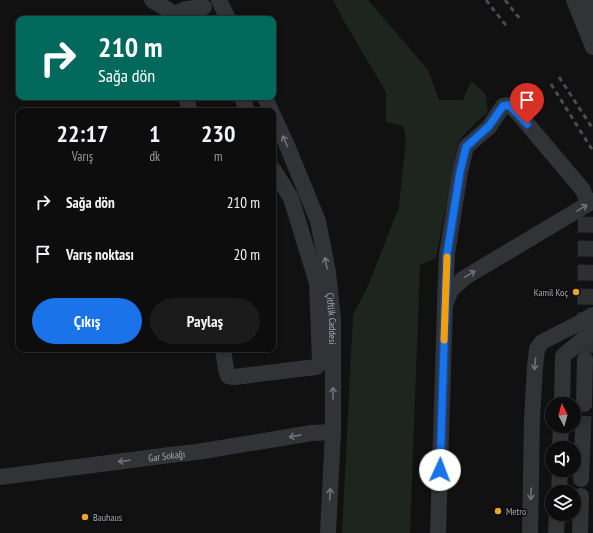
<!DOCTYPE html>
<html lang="tr">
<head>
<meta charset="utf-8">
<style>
	body { margin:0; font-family:"PT Sans Narrow",sans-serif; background:#1b1b1c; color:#f1f3f6; height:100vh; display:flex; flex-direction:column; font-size:15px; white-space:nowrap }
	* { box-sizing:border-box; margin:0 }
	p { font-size:13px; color:#9a9c9e }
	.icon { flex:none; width:22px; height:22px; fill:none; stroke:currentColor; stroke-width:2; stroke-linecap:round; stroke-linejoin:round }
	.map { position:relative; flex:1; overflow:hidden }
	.details { position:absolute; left:16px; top:108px; width:260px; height:244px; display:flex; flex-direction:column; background:#0d0d0e; border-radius:8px; box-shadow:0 2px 6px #0003,0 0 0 1px #2d2d2e }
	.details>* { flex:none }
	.banner { position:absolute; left:16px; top:16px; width:260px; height:84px; border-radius:8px; box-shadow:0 2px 6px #0003,0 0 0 1px #2d2d2e; background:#00695c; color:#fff; overflow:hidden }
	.needle { width:26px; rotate:354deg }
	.fabs { position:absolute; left:545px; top:397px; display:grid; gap:8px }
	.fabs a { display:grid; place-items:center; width:36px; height:36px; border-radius:50%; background:#0d0d0e; box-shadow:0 2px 6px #0003,0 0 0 1px #2d2d2e; font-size:20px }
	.pin { position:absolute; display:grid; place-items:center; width:34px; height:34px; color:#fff; margin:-41px -17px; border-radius:50% 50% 50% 0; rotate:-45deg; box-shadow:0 0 4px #0007 }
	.pin .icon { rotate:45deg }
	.me { position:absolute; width:44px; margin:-22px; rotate:2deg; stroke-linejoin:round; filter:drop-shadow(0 0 3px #0008) }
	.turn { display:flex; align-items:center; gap:14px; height:84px; padding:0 16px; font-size:18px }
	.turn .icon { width:52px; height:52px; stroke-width:2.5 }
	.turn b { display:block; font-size:28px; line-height:34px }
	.eta { display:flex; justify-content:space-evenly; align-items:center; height:68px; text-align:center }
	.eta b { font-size:24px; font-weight:600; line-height:28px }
	.action { display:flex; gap:8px; margin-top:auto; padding:8px 16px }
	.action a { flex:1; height:46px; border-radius:24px; background:#1a73e8; color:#fff; font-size:16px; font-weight:600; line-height:46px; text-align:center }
	.action a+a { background:#1b1b1c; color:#f1f3f6 }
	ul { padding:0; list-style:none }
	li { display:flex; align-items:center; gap:12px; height:52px; padding:0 16px }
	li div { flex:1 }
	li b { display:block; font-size:15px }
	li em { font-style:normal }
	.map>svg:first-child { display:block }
	.green { fill:#1d251e }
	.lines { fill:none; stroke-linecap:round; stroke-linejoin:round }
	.minor-tunnel { stroke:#2e2f32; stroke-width:16; stroke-dasharray:16 8; stroke-linecap:butt }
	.minor { stroke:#323337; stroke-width:16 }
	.rail { stroke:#494b50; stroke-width:3; stroke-dasharray:5 4; stroke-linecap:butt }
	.oneway { stroke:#70737b }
	.route-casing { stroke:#114b97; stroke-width:10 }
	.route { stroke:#1a73e8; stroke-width:7 }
	.slow { stroke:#f59e0b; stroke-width:7 }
	.poi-dot { fill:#eda32e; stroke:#0c0c0d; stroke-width:1.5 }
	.labels { text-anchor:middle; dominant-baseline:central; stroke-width:3; stroke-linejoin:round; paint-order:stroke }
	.poi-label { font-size:10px; fill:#a2a8b3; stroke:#0c0c0d; text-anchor:start }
	.street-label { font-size:10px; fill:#a2a8b3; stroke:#0c0c0d }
</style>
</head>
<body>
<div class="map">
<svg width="593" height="533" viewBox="0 0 593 533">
	<rect width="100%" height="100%" fill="#111112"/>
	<path class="green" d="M 333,0 L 368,0 L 428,70 L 439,100 L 463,100 L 471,81 L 485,93 L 488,112 L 471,127 L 458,142 L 436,258 L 420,265 L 410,533 L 342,533 L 353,315 L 368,286 L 399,207 L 406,138 L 403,126 L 386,122 L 386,92 L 344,21 Z"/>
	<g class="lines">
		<path class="minor-tunnel" d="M 584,193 L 586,198 L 585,359
			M 583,432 L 584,404"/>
		<g class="minor">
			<path d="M 152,0 C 159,5 173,10 175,19"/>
			<path d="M 219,0 L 228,19"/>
			<path d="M 574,0 L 593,47"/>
			<path d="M 586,0 L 593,19"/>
			<path d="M 174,15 C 183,8 193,8 204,7"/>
			<path d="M 187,97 L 189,111"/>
			<path d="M 242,97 L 247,111"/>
			<path d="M 265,97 L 271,111"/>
			<path id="s1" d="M 273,115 L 286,143 L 318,221 L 328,272 L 333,319 L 333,432 L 328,533"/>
			<path d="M 445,301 L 447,254 L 460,172 L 466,147 L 489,127 L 503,106 L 509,105 L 518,113 L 583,190"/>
			<path d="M 223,349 L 226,369 L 228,376 L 234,377 L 316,367 L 320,363 L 317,283 L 291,198 L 273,169"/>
			<path d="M 562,404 L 563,356 L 593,331"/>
			<path d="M 584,404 L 585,359"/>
			<path d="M 560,448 L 561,426"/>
			<path id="s2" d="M 0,477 L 170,455 L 197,452 L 312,433 L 333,432"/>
			<path d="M 581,479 L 583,432"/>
			<path d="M 559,492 L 560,470"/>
			<path d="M 438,533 L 445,305 L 451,290 L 464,278 L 593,201"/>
			<path d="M 530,533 L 532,419 L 535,367 L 537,349 L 542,342 L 581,322 L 593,315"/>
			<path d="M 556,533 L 557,514"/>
			<path d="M 580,533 L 581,496"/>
		</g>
		<path class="rail" d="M 486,0 L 508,28
			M 505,0 L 520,19
			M 559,77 L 593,129
			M 551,84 L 593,151"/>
	</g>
	<defs><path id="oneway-shaft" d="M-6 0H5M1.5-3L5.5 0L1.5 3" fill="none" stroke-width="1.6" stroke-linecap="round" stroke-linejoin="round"/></defs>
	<g class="oneway">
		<use href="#oneway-shaft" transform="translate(285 141) rotate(-114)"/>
		<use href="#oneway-shaft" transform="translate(582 208) rotate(-31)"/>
		<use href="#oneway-shaft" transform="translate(326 263) rotate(-101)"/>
		<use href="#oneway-shaft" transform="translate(470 274) rotate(-31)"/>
		<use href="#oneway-shaft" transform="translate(535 364) rotate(96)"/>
		<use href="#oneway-shaft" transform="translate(333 393) rotate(-90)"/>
		<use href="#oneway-shaft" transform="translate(295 436) rotate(170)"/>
		<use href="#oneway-shaft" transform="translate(124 461) rotate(173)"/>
		<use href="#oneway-shaft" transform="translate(330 494) rotate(-87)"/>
		<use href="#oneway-shaft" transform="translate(531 494) rotate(92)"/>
	</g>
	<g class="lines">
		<g class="route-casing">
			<path id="route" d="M 440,470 L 447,254 L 460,172 L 466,147 L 489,126 L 503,106 L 509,105 L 518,114 L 527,124"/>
		</g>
		<use href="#route" class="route"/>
		<path class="slow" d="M 444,340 L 447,257"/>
	</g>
	<g class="poi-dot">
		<circle cx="576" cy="292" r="4"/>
		<circle cx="498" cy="511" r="4"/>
		<circle cx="85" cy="517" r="4"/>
	</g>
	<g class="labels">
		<g class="poi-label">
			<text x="568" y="292" text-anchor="end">Kamil Koç</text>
			<text x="506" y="511">Metro</text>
			<text x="93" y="517">Bauhaus</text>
		</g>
		<g class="street-label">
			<text stroke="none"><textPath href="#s1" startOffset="214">Çitftlik Caddesi</textPath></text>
			<text stroke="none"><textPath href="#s2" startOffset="168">Gar Sokağı</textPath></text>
		</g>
	</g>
</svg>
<div class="fabs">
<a><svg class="needle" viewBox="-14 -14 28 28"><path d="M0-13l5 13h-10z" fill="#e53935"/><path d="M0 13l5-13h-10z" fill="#9a9c9e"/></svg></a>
<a><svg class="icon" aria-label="sound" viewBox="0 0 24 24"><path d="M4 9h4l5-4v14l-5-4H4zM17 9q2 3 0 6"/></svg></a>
<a><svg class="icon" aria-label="layers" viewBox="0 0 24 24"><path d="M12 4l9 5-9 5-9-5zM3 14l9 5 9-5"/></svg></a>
</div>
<div class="pin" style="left:527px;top:124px;background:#d93025"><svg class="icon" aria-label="arrive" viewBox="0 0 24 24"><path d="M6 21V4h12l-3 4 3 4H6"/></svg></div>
<svg class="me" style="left:440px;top:470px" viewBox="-20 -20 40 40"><circle r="19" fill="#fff"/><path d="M0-13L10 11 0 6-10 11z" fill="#1a73e8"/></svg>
<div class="banner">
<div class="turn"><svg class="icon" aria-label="right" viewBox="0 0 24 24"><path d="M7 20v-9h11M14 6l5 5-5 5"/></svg><div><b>210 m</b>Sağa dön</div></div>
</div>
<section class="details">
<div class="eta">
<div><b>22:17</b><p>Varış</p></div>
<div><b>1</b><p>dk</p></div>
<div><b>230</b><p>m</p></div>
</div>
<ul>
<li><svg class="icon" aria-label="right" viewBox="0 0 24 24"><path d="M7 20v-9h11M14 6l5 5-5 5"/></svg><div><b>Sağa dön</b></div><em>210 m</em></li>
<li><svg class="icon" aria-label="arrive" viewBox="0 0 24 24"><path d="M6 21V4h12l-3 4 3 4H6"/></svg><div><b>Varış noktası</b></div><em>20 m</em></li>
</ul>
<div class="action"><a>Çıkış</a><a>Paylaş</a></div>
</section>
</div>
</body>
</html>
